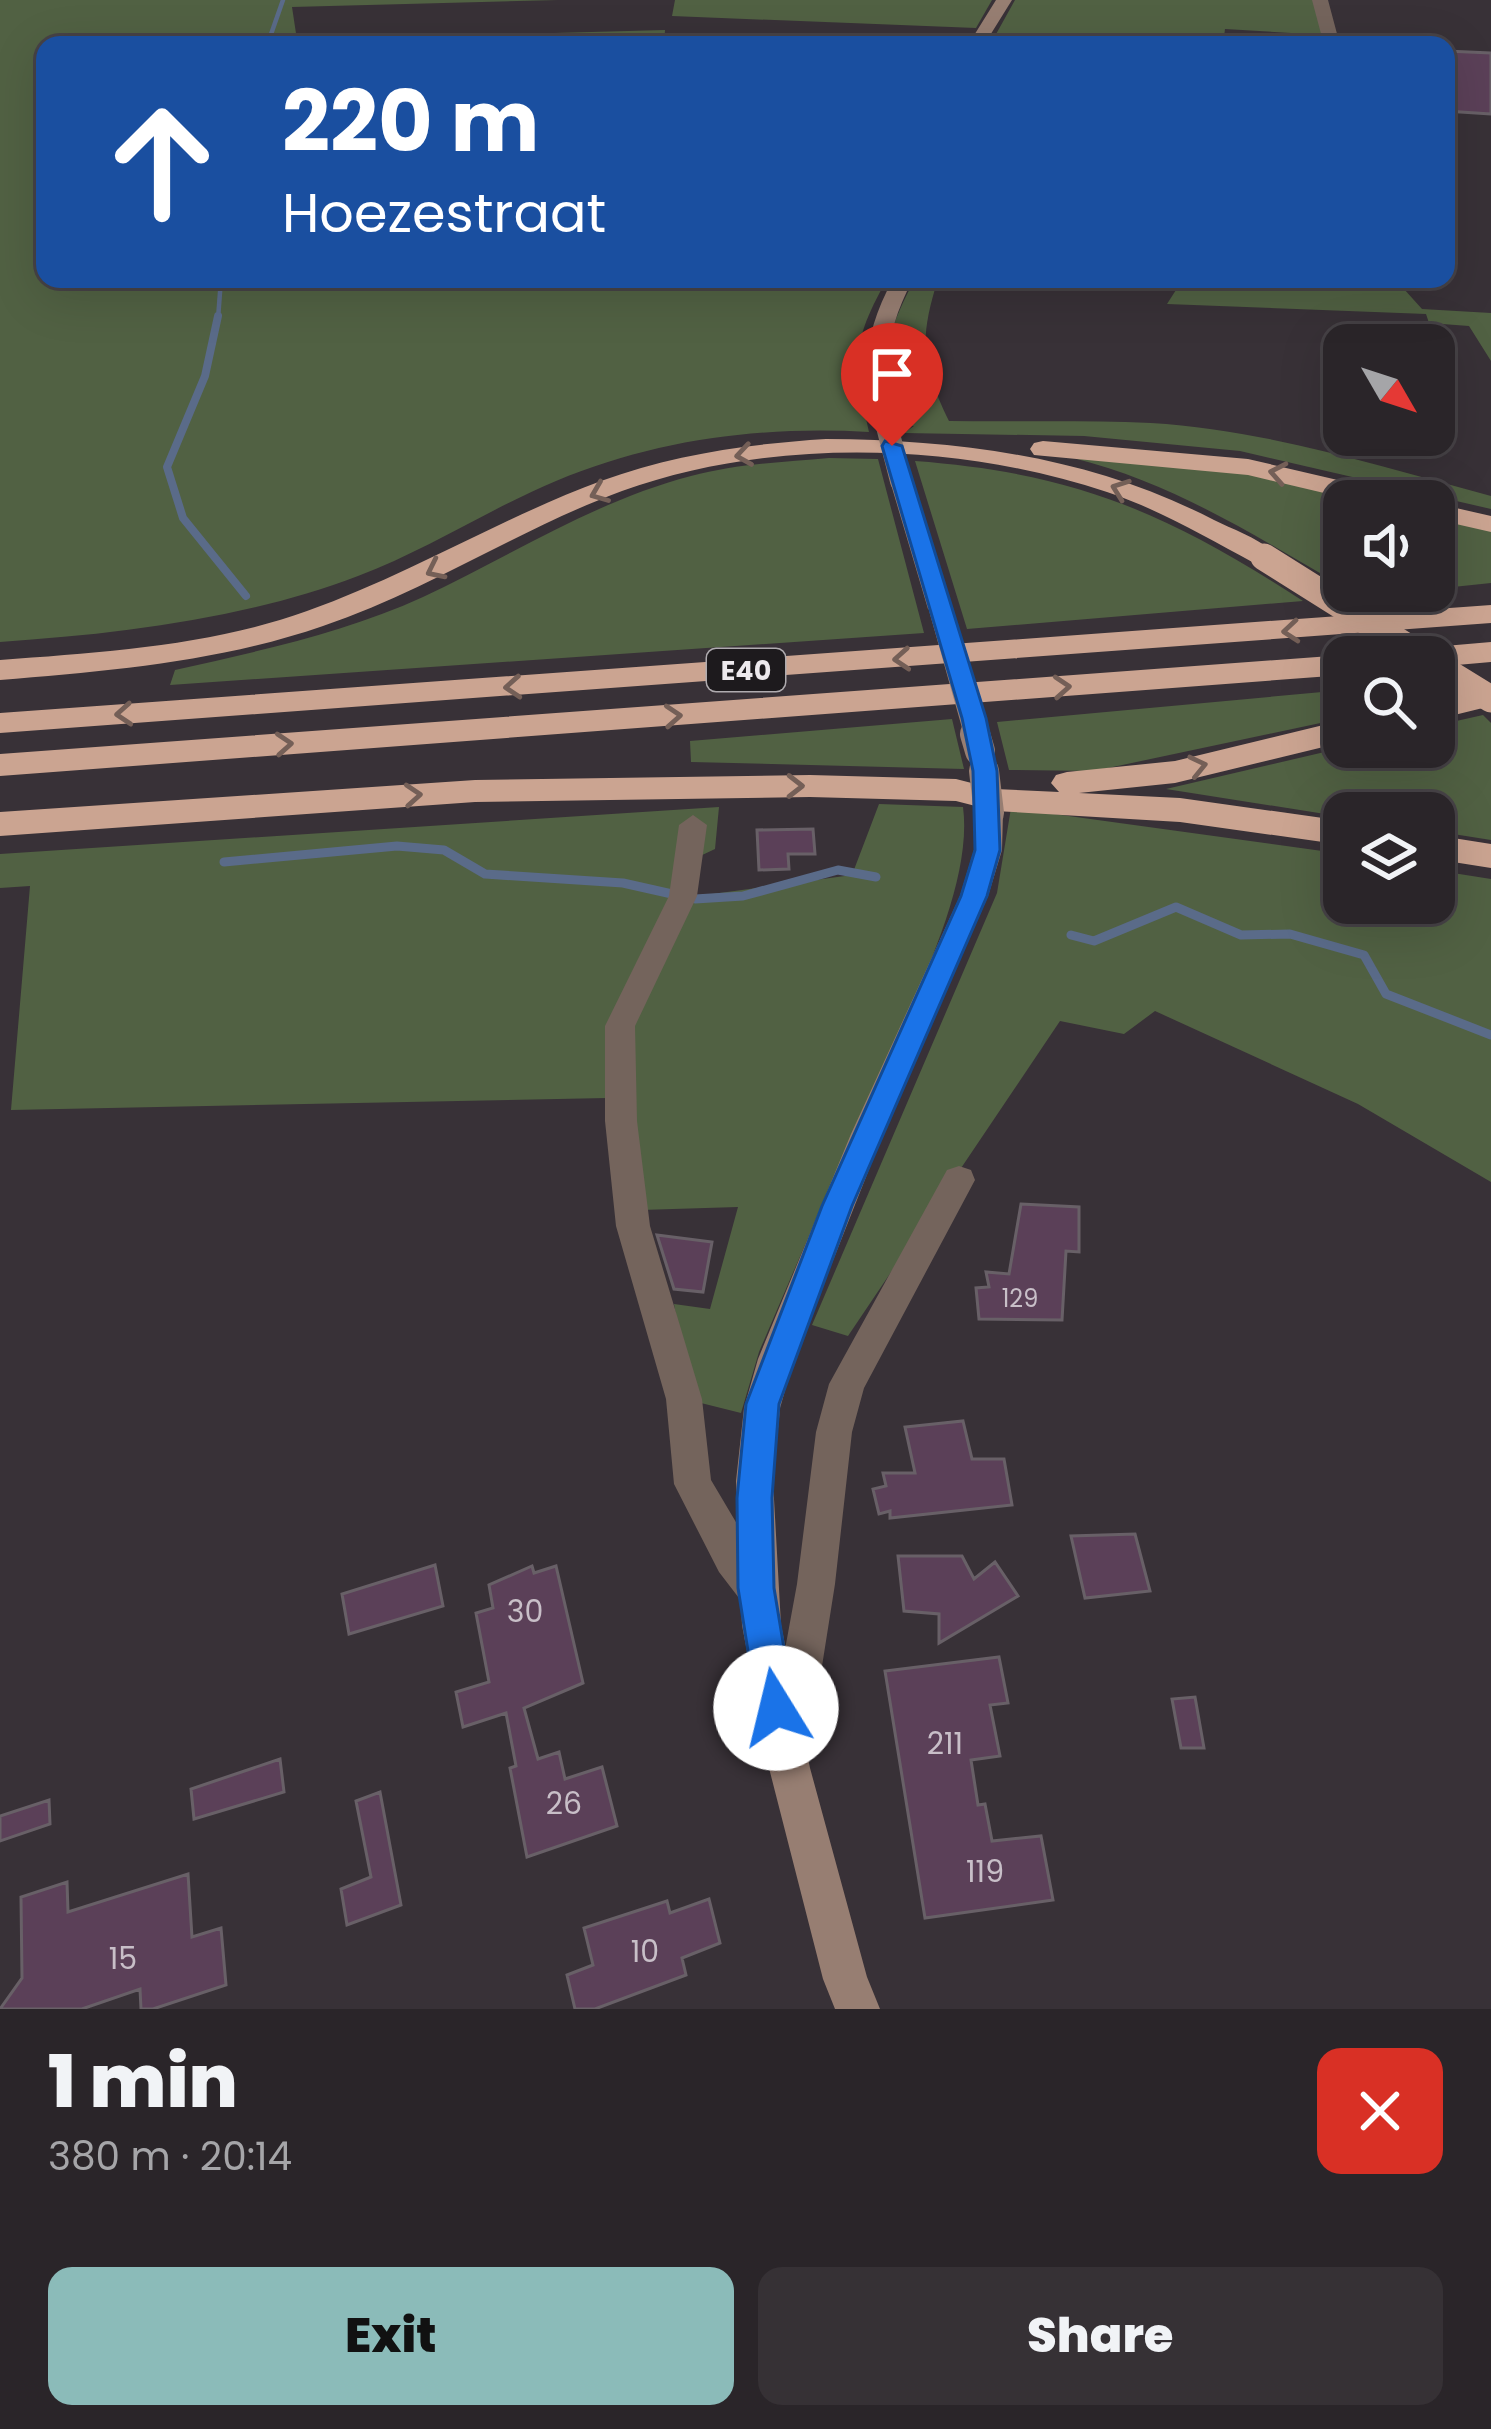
<!DOCTYPE html>
<html lang="en">
<head>
<meta charset="utf-8">
<style>
	body { margin:0; font-family:Poppins,sans-serif; background:#363135; color:#f1f3f6; height:100vh; display:flex; flex-direction:column; font-size:45px; white-space:nowrap }
	* { box-sizing:border-box; margin:0 }
	p { font-size:39px; color:#a5a5a8 }
	.icon { flex:none; width:66px; height:66px; fill:none; stroke:currentColor; stroke-width:2; stroke-linecap:round; stroke-linejoin:round }
	.map { position:relative; height:2009px; overflow:hidden }
	.side { display:flex; flex-direction:column; background:#2a2529; flex:1 }
	.side>* { flex:none }
	.guide { position:absolute; left:36px; top:36px; width:1419px; height:252px; border-radius:24px; box-shadow:0 12px 48px #0002,0 0 0 3px #464246; background:#1a4fa0; color:#fff; overflow:hidden }
	.needle { width:78px; rotate:129deg }
	.fabs { position:absolute; left:1323px; top:324px; display:grid; gap:24px }
	.fabs a { display:grid; place-items:center; width:132px; height:132px; border-radius:24px; background:#2a2529; box-shadow:0 12px 48px #0002,0 0 0 3px #464246; font-size:60px }
	.pin { position:absolute; display:grid; place-items:center; width:102px; height:102px; color:#fff; margin:-123px -51px; border-radius:50% 50% 50% 0; rotate:-45deg; box-shadow:0 0 12px #0007 }
	.pin .icon { rotate:45deg }
	.me { position:absolute; width:132px; margin:-66px; rotate:351deg; stroke-linejoin:round; filter:drop-shadow(0 0 9px #0008) }
	.turn { display:flex; align-items:center; gap:42px; height:252px; padding:0 48px; font-size:54px }
	.turn .icon { width:156px; height:156px; stroke-width:2.5 }
	.turn b { display:block; font-size:84px; line-height:102px }
	.round { display:grid; place-items:center; flex:none; width:126px; height:126px; border-radius:24px; background:#363135 }
	.summary { display:flex; align-items:center; justify-content:space-between; height:204px; padding:0 48px }
	h1 { font-size:72px; font-weight:800; line-height:90px }
	.primary-button { display:flex; gap:24px; margin-top:auto; padding:24px 48px }
	.primary-button a { flex:1; height:138px; border-radius:24px; background:#8bbbb9; color:#111; font-size:48px; font-weight:800; line-height:138px; text-align:center }
	.primary-button a+a { background:#363135; color:#f1f3f6 }
	.map>svg:first-child { display:block }
	.green { fill:#516143 }
	.lines { fill:none; stroke-linecap:round; stroke-linejoin:round }
	.stream-far2 { stroke:#5a6b89; stroke-width:4.5 }
	.stream-far1 { stroke:#5a6b89; stroke-width:8 }
	.stream { stroke:#5a6b89; stroke-width:9 }
	.building { fill:#5b4058; stroke:#686067; stroke-width:3 }
	.street { fill:#74645c; fill-rule:evenodd }
	.secondary { fill:#977e72; fill-rule:evenodd }
	.highway { fill:#cba491; fill-rule:evenodd }
	.secondary-bridge-far1 { stroke:#977e72; stroke-width:22 }
	.secondary-bridge { stroke:#977e72; stroke-width:30 }
	.highway-bridge { stroke:#cba491; stroke-width:27 }
	.oneway { stroke:#745f57 }
	.route { fill:#1a73e8; stroke:#114b97; stroke-width:3 }
	.labels { text-anchor:middle; dominant-baseline:central; stroke-width:12; stroke-linejoin:round; paint-order:stroke }
	.number-label { font-size:24px; fill:#c8bfc8 }
	.shield { fill:#1d1a1d; stroke:#afabaf; stroke-width:3 }
	.shield-label { font-size:27px; font-weight:bold; fill:#ede9ed }
	.near-number-label { font-size:30px; fill:#c8bfc8 }
</style>
</head>
<body>
<div class="map">
<svg width="1491" height="2009" viewBox="0 0 1491 2009">
	<rect width="100%" height="100%" fill="#383137"/>
	<path class="green" d="M 0,0 L 558,0 L 292,7 L 297,40 L 665,30 L 664,45 L 45,45 L 45,279 L 887,279 C 851,344 853,361 869,432 C 761,426 657,439 556,481 C 489,509 427,550 358,576 C 245,619 120,634 0,642 Z
		M 675,0 L 992,0 L 976,28 L 672,16 Z
		M 1015,0 L 1314,0 L 1325,35 L 1225,29 L 1223,45 L 990,45 Z
		M 915,279 L 938,279 C 919,340 921,363 949,421 C 1016,422 1084,420 1151,423 C 1267,430 1380,466 1491,496 L 1491,509 L 1240,451 L 1084,436 L 904,433 L 914,426 L 901,425 C 879,362 884,337 915,279 Z
		M 1183,279 L 1395,279 L 1422,309 L 1491,313 L 1491,361 L 1469,326 L 1429,323 L 1426,314 L 1167,304 Z
		M 829,458 L 878,459 L 924,633 L 170,685 L 175,670 C 259,651 344,633 423,597 C 512,555 595,501 691,476 C 736,464 783,462 829,458 Z
		M 1073,458 L 1261,475 L 1370,501 L 1344,501 L 1344,587 C 1257,537 1172,482 1073,458 Z
		M 915,461 C 1077,473 1169,514 1303,601 L 967,629 Z
		M 1434,517 L 1491,530 L 1491,583 L 1434,589 Z
		M 1344,690 L 1344,718 L 1094,771 L 1009,770 L 997,722 Z
		M 1483,715 L 1491,723 L 1491,840 L 1434,831 L 1434,813 L 1344,817 L 1166,789 L 1346,747 L 1434,747 L 1434,726 Z
		M 952,719 L 964,769 L 691,762 L 690,741 Z
		M 879,804 L 963,807 C 974,889 906,1015 872,1092 C 834,1178 796,1265 759,1352 L 741,1413 L 701,1403 L 687,1379 L 674,1304 L 710,1309 L 738,1207 L 641,1210 L 631,1029 L 690,897 L 852,875 Z
		M 719,807 L 715,849 L 683,864 L 607,1098 L 11,1110 L 30,886 L 0,888 L 0,854 Z
		M 1011,808 L 1344,854 L 1344,903 L 1434,903 L 1434,870 L 1491,879 L 1491,1182 L 1358,1104 L 1155,1011 L 1124,1034 L 1060,1021 L 848,1336 L 812,1325 L 997,893 Z"/>
	<g class="lines">
		<path class="stream-far2" d="M 276,45 L 269,40 L 283,0
			M 218,319 L 221,279"/>
		<path class="stream-far1" d="M 218,316 L 205,376 L 167,467 L 183,518 L 246,596"/>
		<path class="stream" d="M 224,862 L 397,846 L 444,850 L 485,874 L 623,883 L 672,894
			M 695,899 L 743,896 L 838,870 L 876,877
			M 1071,935 L 1094,941 L 1176,907 L 1241,935 L 1290,934 L 1364,955 L 1386,994 L 1491,1035"/>
	</g>
	<path class="building" d="M 1446,51 L 1491,53 L 1491,114 L 1446,111 Z
		M 813,829 L 815,854 L 788,854 L 789,869 L 759,870 L 757,830 Z
		M 1021,1204 L 1079,1207 L 1079,1252 L 1066,1251 L 1062,1320 L 979,1319 L 976,1288 L 989,1287 L 986,1272 L 1009,1274 Z
		M 657,1235 L 712,1242 L 703,1292 L 674,1289 Z
		M 963,1421 L 972,1459 L 1004,1459 L 1012,1505 L 890,1518 L 890,1511 L 879,1514 L 873,1489 L 886,1486 L 883,1473 L 915,1473 L 905,1427 Z
		M 1135,1534 L 1150,1591 L 1085,1598 L 1071,1536 Z
		M 898,1556 L 962,1556 L 974,1579 L 995,1562 L 1018,1596 L 939,1643 L 939,1614 L 904,1611 Z
		M 435,1565 L 443,1606 L 349,1634 L 342,1594 Z
		M 532,1566 L 534,1573 L 556,1566 L 583,1683 L 524,1708 L 538,1759 L 559,1752 L 565,1779 L 602,1767 L 617,1826 L 527,1857 L 510,1768 L 516,1766 L 506,1713 L 463,1727 L 456,1692 L 489,1682 L 476,1613 L 493,1608 L 489,1585 Z
		M 999,1657 L 1008,1703 L 990,1705 L 1000,1756 L 971,1760 L 978,1805 L 985,1804 L 992,1841 L 1041,1836 L 1053,1900 L 925,1918 L 885,1671 Z
		M 1195,1697 L 1204,1748 L 1181,1748 L 1172,1699 Z
		M 280,1759 L 284,1792 L 194,1819 L 191,1789 Z
		M 380,1792 L 401,1905 L 347,1925 L 341,1889 L 371,1877 L 356,1801 Z
		M 49,1800 L 50,1824 L 0,1841 L 0,1816 Z
		M 188,1874 L 192,1937 L 221,1928 L 226,1985 L 153,2009 L 141,2009 L 140,1989 L 82,2009 L 0,2009 L 22,1978 L 21,1897 L 67,1882 L 68,1912 Z
		M 709,1899 L 720,1943 L 682,1958 L 686,1975 L 595,2009 L 575,2009 L 567,1975 L 593,1965 L 584,1928 L 667,1901 L 670,1913 Z"/>
	<g class="lines">
		<path class="street" d="M 1312,0 L 1328,0 L 1340,45 L 1324,45 Z
			M 693,815 L 707,825 L 697,896 L 635,1026 L 637,1121 L 650,1226 L 702,1399 L 711,1480 L 775,1588 L 770,1602 L 756,1607 L 742,1602 L 719,1572 L 674,1484 L 666,1399 L 616,1226 L 605,1121 L 605,1026 L 669,896 L 679,825 Z
			M 959,1166 L 971,1170 L 975,1180 L 864,1388 L 852,1432 L 835,1584 L 810,1742 L 803,1756 L 789,1763 L 775,1756 L 768,1742 L 797,1584 L 816,1432 L 829,1384 L 947,1170 Z"/>
		<path class="secondary" d="M 996,0 L 1012,0 L 984,45 L 968,45 Z
			M 893,279 L 913,279 C 889,325 882,361 894,411 L 883,417 L 872,411 C 861,360 869,324 893,279 Z
			M 901,474 L 912,481 L 952,609 L 949,614 L 940,617 L 928,609 L 890,481 Z
			M 989,803 L 1003,813 L 1002,850 L 988,896 L 883,1134 L 794,1359 L 780,1408 L 773,1481 L 781,1625 L 810,1768 L 867,1977 L 880,2009 L 835,2009 L 823,1979 L 769,1768 L 742,1625 L 736,1481 L 744,1408 L 758,1359 L 851,1134 L 960,896 L 974,850 L 975,813 Z"/>
		<path class="highway" d="M 826,439 C 962,440 1092,457 1214,520 C 1234,530 1264,540 1278,557 L 1264,566 L 1254,563 C 1206,537 1158,509 1107,492 C 957,442 771,437 622,491 C 519,529 427,591 323,626 C 219,662 109,671 0,680 L 0,660 C 103,652 210,646 307,611 C 409,575 501,518 601,481 C 674,454 749,444 826,439 Z
			M 1043,441 L 1248,459 L 1402,495 L 1405,501 L 1358,501 L 1248,475 L 1034,455 L 1030,449 L 1034,443 Z
			M 1434,503 L 1491,516 L 1491,532 L 1434,519 Z
			M 1491,605 L 1491,623 L 0,733 L 0,713 Z
			M 1491,642 L 1491,662 L 1434,667 L 1434,657 L 1418,657 L 1433,647 Z
			M 1344,655 L 1351,657 L 1344,657 L 1344,675 L 0,776 L 0,754 Z
			M 1491,686 L 1491,706 L 1434,720 L 1434,700 Z
			M 1344,720 L 1344,742 L 1175,783 L 1079,793 L 1180,798 L 1344,821 L 1344,845 L 1180,822 L 995,811 L 956,801 L 810,797 L 475,802 L 0,836 L 0,812 L 475,780 L 810,775 L 956,779 L 995,789 L 1059,792 L 1051,783 L 1056,775 L 1067,772 L 1175,761 Z
			M 1434,835 L 1491,844 L 1491,868 L 1434,859 Z"/>
		<path class="secondary-bridge-far1" d="M 883,411 L 901,481
			M 940,609 L 976,737"/>
		<path class="secondary-bridge" d="M 975,734 L 980,751
			M 984,771 L 989,813"/>
		<path class="highway-bridge" d="M 1264,557 L 1423,657
			M 1434,664 L 1491,699"/>
	</g>
	<defs><path id="oneway-chevron" d="M-2-3.5L2.5 0L-2 3.5" fill="none" stroke-width="1.6" stroke-linecap="round" stroke-linejoin="round" transform="scale(3)"/></defs>
	<g class="oneway">
		<use href="#oneway-chevron" transform="translate(744 455) rotate(171)"/>
		<use href="#oneway-chevron" transform="translate(1278 473) rotate(-169)"/>
		<use href="#oneway-chevron" transform="translate(1120 489) rotate(-160)"/>
		<use href="#oneway-chevron" transform="translate(599 493) rotate(158)"/>
		<use href="#oneway-chevron" transform="translate(435 570) rotate(154)"/>
		<use href="#oneway-chevron" transform="translate(1291 631) rotate(175)"/>
		<use href="#oneway-chevron" transform="translate(902 659) rotate(176)"/>
		<use href="#oneway-chevron" transform="translate(513 687) rotate(176)"/>
		<use href="#oneway-chevron" transform="translate(1062 687) rotate(-4)"/>
		<use href="#oneway-chevron" transform="translate(124 714) rotate(176)"/>
		<use href="#oneway-chevron" transform="translate(673 716) rotate(-4)"/>
		<use href="#oneway-chevron" transform="translate(284 744) rotate(-4)"/>
		<use href="#oneway-chevron" transform="translate(1198 766) rotate(-13)"/>
		<use href="#oneway-chevron" transform="translate(795 786)"/>
		<use href="#oneway-chevron" transform="translate(413 795) rotate(-4)"/>
	</g>
	<path class="route" d="M 885,441 L 902,446 L 986,718 L 997,771 L 1000,850 L 987,896 L 852,1206 L 779,1404 L 772,1498 L 774,1588 L 794,1708 L 789,1722 L 776,1727 L 762,1722 L 757,1708 L 738,1588 L 737,1498 L 746,1404 L 822,1206 L 961,896 L 975,850 L 973,771 L 962,718 L 882,446 Z"/>
	<g class="labels">
		<g class="number-label">
			<text x="1020" y="1298">129</text>
		</g>
		<rect class="shield" x="707" y="649" width="78" height="42" rx="9"/>
		<g class="shield-label">
			<text x="746" y="670">E40</text>
		</g>
		<g class="near-number-label">
			<text x="525" y="1611">30</text>
			<text x="945" y="1743">211</text>
			<text x="564" y="1803">26</text>
			<text x="985" y="1871">119</text>
			<text x="645" y="1951">10</text>
			<text x="123" y="1958">15</text>
		</g>
	</g>
</svg>
<div class="fabs">
<a><svg class="needle" viewBox="-14 -14 28 28"><path d="M0-13l5 13h-10z" fill="#e53935"/><path d="M0 13l5-13h-10z" fill="#a5a5a8"/></svg></a>
<a><svg class="icon" aria-label="sound" viewBox="0 0 24 24"><path d="M4 9h4l5-4v14l-5-4H4zM17 9q2 3 0 6"/></svg></a>
<a><svg class="icon" aria-label="search" viewBox="0 0 24 24"><circle cx="10" cy="10" r="6"/><path d="M15 15l6 6"/></svg></a>
<a><svg class="icon" aria-label="layers" viewBox="0 0 24 24"><path d="M12 4l9 5-9 5-9-5zM3 14l9 5 9-5"/></svg></a>
</div>
<div class="pin" style="left:892px;top:446px;background:#d93025"><svg class="icon" aria-label="arrive" viewBox="0 0 24 24"><path d="M6 21V4h12l-3 4 3 4H6"/></svg></div>
<svg class="me" style="left:776px;top:1708px" viewBox="-20 -20 40 40"><circle r="19" fill="#fff"/><path d="M0-13L10 11 0 6-10 11z" fill="#1a73e8"/></svg>
<div class="guide">
<div class="turn"><svg class="icon" aria-label="ahead" viewBox="0 0 24 24"><path d="M12 20V5M6 11l6-6 6 6"/></svg><div><b>220 m</b>Hoezestraat</div></div>
</div>
</div>
<section class="side">
<div class="summary"><div><h1>1 min</h1><p>380 m · 20:14</p></div><a class="round" style="background:#d93025;color:#fff"><svg class="icon" aria-label="close" viewBox="0 0 24 24"><path d="M6 6l12 12M18 6L6 18"/></svg></a></div>
<div class="primary-button"><a>Exit</a><a>Share</a></div>
</section>
</body>
</html>
